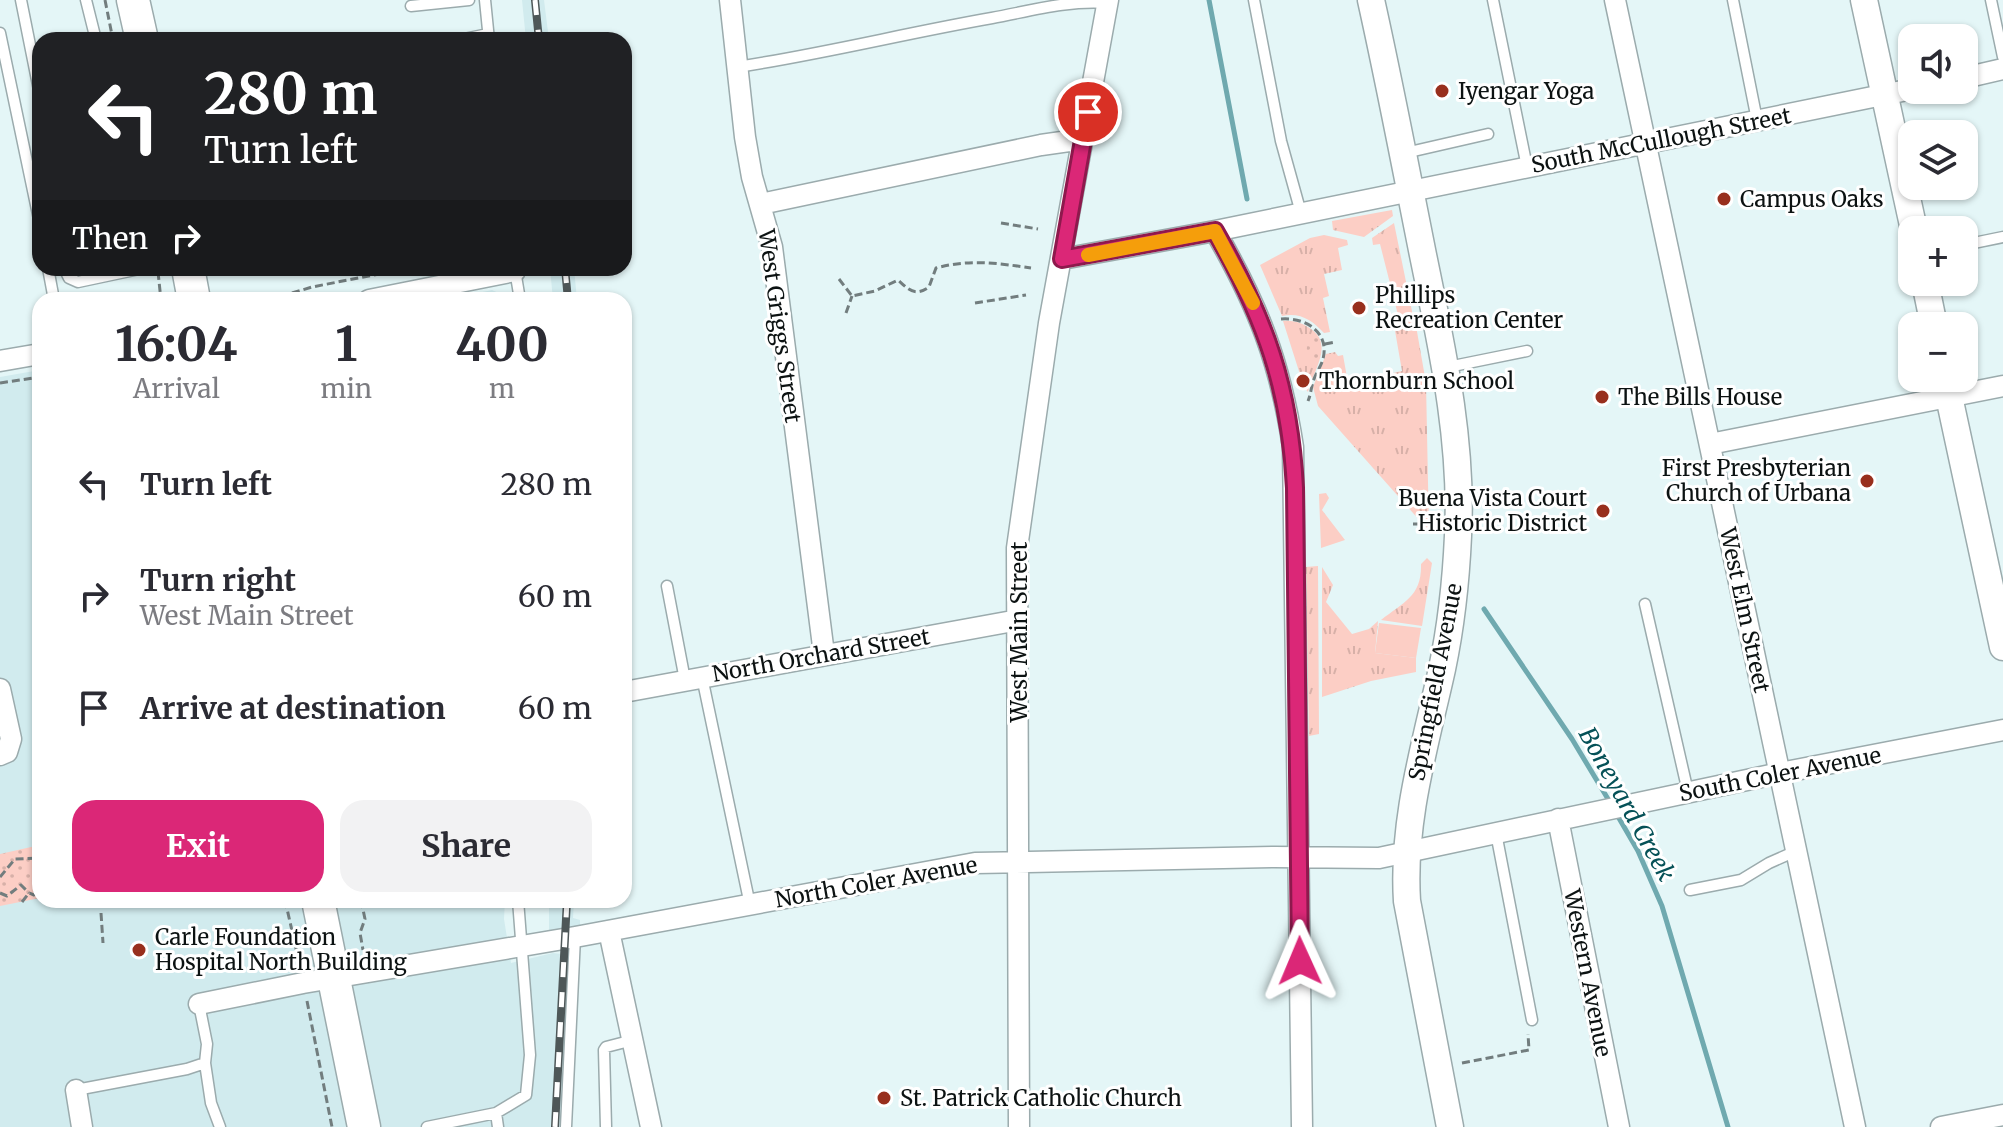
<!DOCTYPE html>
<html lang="en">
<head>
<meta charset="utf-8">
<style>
	body { margin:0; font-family:Merriweather,serif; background:#f2f2f3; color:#2b2b33; height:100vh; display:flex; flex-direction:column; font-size:30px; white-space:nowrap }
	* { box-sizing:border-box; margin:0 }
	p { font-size:26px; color:#7c7c81 }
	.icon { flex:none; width:44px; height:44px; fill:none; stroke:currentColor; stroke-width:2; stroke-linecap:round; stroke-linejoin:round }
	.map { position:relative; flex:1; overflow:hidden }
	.side { position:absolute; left:32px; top:292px; width:600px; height:616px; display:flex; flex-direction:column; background:#fff; border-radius:24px; box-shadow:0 2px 6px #0004 }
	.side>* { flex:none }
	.guide { position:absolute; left:32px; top:32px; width:600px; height:244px; border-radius:24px; box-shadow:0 2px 6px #0004; background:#202124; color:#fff; overflow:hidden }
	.fabs { position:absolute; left:1898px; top:24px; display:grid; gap:16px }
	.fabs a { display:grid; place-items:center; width:80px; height:80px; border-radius:16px; background:#fff; box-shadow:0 2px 6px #0004; font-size:40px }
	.pin { position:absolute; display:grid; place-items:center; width:68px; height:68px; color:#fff; margin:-34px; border:4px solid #fff; border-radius:50%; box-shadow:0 2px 8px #0007 }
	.me { position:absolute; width:88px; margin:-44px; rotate:359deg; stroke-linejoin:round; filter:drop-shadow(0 0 6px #0008) }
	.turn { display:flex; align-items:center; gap:28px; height:168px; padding:0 40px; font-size:36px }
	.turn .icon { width:104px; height:104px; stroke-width:2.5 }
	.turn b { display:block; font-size:56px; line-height:68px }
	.then { display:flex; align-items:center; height:76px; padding:0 40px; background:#0003; gap:16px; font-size:30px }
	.eta { display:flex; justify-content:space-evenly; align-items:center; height:136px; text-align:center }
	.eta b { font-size:48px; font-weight:700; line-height:56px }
	.action { display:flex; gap:16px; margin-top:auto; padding:16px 40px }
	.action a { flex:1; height:92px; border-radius:24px; background:#db2777; color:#fff; font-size:32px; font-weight:700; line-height:92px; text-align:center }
	.action a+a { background:#f2f2f3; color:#2b2b33 }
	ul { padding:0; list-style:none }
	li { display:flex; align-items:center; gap:24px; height:112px; padding:0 40px }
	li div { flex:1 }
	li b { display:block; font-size:30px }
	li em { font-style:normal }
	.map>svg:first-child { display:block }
	.built { fill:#d1ebee }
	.grass { fill:url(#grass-tufts) }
	.garden { fill:url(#garden-dots) }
	.pitch { fill:#fccec5 }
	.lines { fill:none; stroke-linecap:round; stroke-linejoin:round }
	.stream { stroke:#6fa9af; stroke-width:5 }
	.service-casing { stroke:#9babad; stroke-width:13 }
	.minor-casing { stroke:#9babad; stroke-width:23 }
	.tertiary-casing { stroke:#9babad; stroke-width:29 }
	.primary-casing { stroke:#9babad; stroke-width:35 }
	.path { stroke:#727d7e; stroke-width:3; stroke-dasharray:8 4; stroke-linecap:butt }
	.service { stroke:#fff; stroke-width:10 }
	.minor { stroke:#fff; stroke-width:20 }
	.tertiary { stroke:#fff; stroke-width:26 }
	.primary { stroke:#fff; stroke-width:32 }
	.rail-casing { stroke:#4e5758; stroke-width:8 }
	.rail { stroke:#fff; stroke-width:5; stroke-dasharray:15; stroke-linecap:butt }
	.route-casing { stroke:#8e194d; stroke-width:20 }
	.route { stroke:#db2777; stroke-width:14 }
	.slow { stroke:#f59e0b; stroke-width:14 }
	.poi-dot { fill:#982f1d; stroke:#fff; stroke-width:3 }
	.labels { text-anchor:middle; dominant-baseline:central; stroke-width:6; stroke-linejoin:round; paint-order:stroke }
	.poi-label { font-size:22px; fill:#0c1212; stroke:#fff; text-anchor:start }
	.street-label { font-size:22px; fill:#0c1212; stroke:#fff }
	.water-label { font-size:24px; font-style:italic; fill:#055157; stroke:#fff }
</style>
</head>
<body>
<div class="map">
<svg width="2003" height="1127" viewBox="0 0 2003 1127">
	<defs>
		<pattern id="grass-tufts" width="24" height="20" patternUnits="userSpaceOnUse" patternTransform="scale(2)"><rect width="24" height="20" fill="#fccec5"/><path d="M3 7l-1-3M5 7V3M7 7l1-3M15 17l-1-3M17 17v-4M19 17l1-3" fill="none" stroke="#d7b0a8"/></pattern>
		<pattern id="garden-dots" width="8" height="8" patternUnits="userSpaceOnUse" patternTransform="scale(2)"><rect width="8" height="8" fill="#fccec5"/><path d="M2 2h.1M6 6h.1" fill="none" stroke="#d7b0a8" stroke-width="1.8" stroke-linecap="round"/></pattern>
	</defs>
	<rect width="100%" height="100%" fill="#e4f6f7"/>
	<path class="built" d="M 522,0 L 544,0 L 549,40 L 526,40 Z
		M 550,268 L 574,268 L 577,300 L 553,300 Z
		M 492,290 L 505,296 L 506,300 L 445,300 Z
		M 40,370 L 40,900 L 505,900 L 504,919 L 511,963 L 553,953 L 570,955 L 564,1127 L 0,1127 L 0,377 Z
		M 549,900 L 574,900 L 573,918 L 580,920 L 580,926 L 549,931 Z"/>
	<path class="grass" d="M 1392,210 L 1393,216 L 1364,237 L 1333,230 L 1332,221 Z
		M 1394,223 L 1413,316 L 1399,319 L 1380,244 L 1373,245 L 1372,238 Z
		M 1324,235 L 1347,240 L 1348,245 L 1338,248 L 1342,270 L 1324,274 L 1329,296 L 1323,298 L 1330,332 L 1324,333 C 1312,320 1300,312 1282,316 L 1260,265 L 1310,238 Z
		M 1415,320 L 1426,383 L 1429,531 L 1318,406 L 1313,387 L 1326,354 L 1335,352 L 1338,356 L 1343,355 L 1348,383 L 1402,371 L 1394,325 Z
		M 1283,321 C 1292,320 1300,322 1308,327 C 1336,343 1313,370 1308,392 L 1304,387 Z
		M 1326,493 L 1329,498 L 1322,510 L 1345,540 L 1321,548 L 1319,494 Z
		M 1427,558 L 1432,563 L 1422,626 L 1381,620 C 1404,602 1422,596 1421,564 Z
		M 1318,566 L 1319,734 L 1309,736 L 1306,567 Z
		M 1322,567 L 1333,585 L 1326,602 L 1352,634 L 1369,629 L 1378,621 L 1375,653 L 1416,658 L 1416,672 L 1371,681 L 1322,697 Z"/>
	<path class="garden" d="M 1307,335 L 1317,337 L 1320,341 L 1321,354 L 1318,358 L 1308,360 L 1306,357 L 1307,347 L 1304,339 Z
		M 40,845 L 40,898 L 0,906 L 0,854 Z"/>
	<path class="pitch" d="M 1379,623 L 1421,628 L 1416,658 L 1375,653 Z"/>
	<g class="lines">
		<path class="stream" d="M 1209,0 L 1247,199
			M 1484,609 L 1572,739 L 1611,804
			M 1616,813 L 1638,851 L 1662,906 L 1728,1127"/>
		<g class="service-casing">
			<path id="service" d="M 21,0 L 40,95
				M 86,0 L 96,40
				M 485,0 L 489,40
				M 1254,0 L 1281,141 L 1301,213
				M 1493,0 L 1527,167
				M 1733,0 L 1757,120
				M 1991,0 L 2003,57
				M 411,6 L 469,0
				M 0,33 L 40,224
				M 459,40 L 488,34
				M 737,67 C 823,54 906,33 992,18 C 1030,11 1068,0 1107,3
				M 1405,153 L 1488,134
				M 1964,245 L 2003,237
				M 48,268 L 54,300
				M 64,268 L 69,278 L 78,282 L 144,268
				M 515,270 L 520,300
				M 1448,367 L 1527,351
				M 667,586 L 685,680
				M 1645,604 L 1688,792
				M 702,677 L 750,905
				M 1496,833 L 1532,1020
				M 1690,890 L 1741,880 L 1769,863 L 1796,851
				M 199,1004 L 207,1044 L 205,1063 L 211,1103 L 220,1127
				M 76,1090 L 187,1069 L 205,1063
				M 496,1113 L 498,1127
				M 427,1127 L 496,1113 L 526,1095 L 530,1055 L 518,900
				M 566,1127 L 575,937
				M 606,1127 L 604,1050 L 606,1047 L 633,1040"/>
		</g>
		<g class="minor-casing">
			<path id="minor" d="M 730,0 L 745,137 L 752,177 L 772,247 L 824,654
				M 1615,0 L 1855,1127
				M 1964,78 L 2003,69
				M 761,204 L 1041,145 L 1083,139
				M 1215,231 C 1258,306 1280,361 1293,447 L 1302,1127
				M 1062,259 L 1215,231 L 1912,89
				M 369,300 L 515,271
				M 0,361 L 40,354
				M 1710,444 L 2003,386
				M 0,689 L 11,739 L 7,752 L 0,755
				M 624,692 L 1018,620
				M 1558,819 L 1619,1127
				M 609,931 L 651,1127
				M 199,1004 L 303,983 L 575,937 L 975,863 L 1274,857 L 1379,858 L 1780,773 L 2003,730
				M 76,1090 L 82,1127
				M 1019,1127 L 1017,548 L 1049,323 L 1108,0
				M 1941,1127 L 2003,1115"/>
		</g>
		<g class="tertiary-casing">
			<path id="tertiary" d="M 1371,0 C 1390,85 1406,170 1423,255 C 1442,348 1463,441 1458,536 C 1456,580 1451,626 1442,669 C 1425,746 1402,821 1407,901 L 1450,1127
				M 1864,0 L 1914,230
				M 1925,282 L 1934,326
				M 1945,378 L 2003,647"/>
		</g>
		<g class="primary-casing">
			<path id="primary" d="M 133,0 L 142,40
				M 188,268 L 194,300
				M 318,900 L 364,1127"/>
		</g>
		<path class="path" d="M 105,0 L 113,40
			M 1001,223 L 1038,229
			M 158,272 L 161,300
			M 839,279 L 852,296 L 875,291 L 898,280 C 909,290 915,297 929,287 L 936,268 C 969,259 997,263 1031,268
			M 269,300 L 312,287 L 410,268
			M 975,303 L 1026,295
			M 846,313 L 852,296
			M 1281,319 C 1305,317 1330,332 1323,359 C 1321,367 1315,374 1313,382 C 1311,388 1311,394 1308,401
			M 1325,344 L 1335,342
			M 0,383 L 40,377
			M 1413,524 L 1437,524
			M 0,877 L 15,859 L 40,858
			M 0,893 L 7,896 L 21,885 L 29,893
			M 285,900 L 300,966
			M 361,900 L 365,919 L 360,933 L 363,950
			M 22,902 L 29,893 L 34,895 L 40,889
			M 101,913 L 103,943
			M 307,1001 L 332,1127
			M 1462,1063 L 1529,1050 L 1528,1034"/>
		<use href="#service" class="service"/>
		<use href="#minor" class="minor"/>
		<use href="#tertiary" class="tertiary"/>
		<use href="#primary" class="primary"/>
		<g class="rail-casing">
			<path id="rail" d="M 535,0 L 539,40
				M 565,268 L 568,300
				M 555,1127 L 567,900"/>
		</g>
		<use href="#rail" class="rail"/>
	</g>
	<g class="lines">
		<g class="route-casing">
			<path id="route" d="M 1088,112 L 1062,259 L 1215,231 C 1265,318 1290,388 1295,488 L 1300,961"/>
		</g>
		<use href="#route" class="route"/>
		<path class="slow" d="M 1088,255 L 1215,231 L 1253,303"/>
	</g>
	<g class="poi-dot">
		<circle cx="1442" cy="91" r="8"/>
		<circle cx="1724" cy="199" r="8"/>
		<circle cx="1359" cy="308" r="8"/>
		<circle cx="1303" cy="381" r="8"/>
		<circle cx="1602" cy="397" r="8"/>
		<circle cx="1867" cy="481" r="8"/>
		<circle cx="1603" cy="511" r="8"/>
		<circle cx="139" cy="950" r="8"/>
		<circle cx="884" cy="1098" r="8"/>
	</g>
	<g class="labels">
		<g class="poi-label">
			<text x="1458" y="91">Iyengar Yoga</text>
			<text x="1740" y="199">Campus Oaks</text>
			<text x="1375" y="295">Phillips<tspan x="1375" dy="25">Recreation Center</tspan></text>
			<text x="1319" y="381">Thornburn School</text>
			<text x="1618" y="397">The Bills House</text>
			<text x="1851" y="468" text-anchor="end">First Presbyterian<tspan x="1851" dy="25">Church of Urbana</tspan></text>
			<text x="1587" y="498" text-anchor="end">Buena Vista Court<tspan x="1587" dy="25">Historic District</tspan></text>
			<text x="155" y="937">Carle Foundation<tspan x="155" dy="25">Hospital North Building</tspan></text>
			<text x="900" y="1098">St. Patrick Catholic Church</text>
		</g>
		<g class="street-label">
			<text transform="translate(1661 140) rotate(-11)">South McCullough Street</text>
			<text transform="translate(780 326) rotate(82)">West Griggs Street</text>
			<text transform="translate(1745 610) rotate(78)">West Elm Street</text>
			<text transform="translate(1019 632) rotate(-90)">West Main Street</text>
			<text transform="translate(821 655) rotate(-10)">North Orchard Street</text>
			<text transform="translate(1435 682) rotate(-79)">Springfield Avenue</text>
			<text transform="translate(1780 774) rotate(-11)">South Coler Avenue</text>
			<text transform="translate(876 882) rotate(-10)">North Coler Avenue</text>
			<text transform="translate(1588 973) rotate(79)">Western Avenue</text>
		</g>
		<g class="water-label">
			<text transform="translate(1627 804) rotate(61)">Boneyard Creek</text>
		</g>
	</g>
</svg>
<div class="fabs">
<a><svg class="icon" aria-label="sound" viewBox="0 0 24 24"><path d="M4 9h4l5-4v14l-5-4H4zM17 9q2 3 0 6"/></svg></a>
<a><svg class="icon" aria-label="layers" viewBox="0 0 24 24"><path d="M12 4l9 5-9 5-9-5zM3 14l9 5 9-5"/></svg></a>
<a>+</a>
<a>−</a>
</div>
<div class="pin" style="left:1088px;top:112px;background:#d93025"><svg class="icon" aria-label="arrive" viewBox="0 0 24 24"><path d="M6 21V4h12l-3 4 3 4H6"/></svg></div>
<svg class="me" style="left:1300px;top:961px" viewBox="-20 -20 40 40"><path d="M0-17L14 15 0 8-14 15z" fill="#db2777" stroke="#fff" stroke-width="4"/></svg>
<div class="guide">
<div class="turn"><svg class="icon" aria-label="left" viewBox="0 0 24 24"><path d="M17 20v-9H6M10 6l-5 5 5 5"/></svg><div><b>280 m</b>Turn left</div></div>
<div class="then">Then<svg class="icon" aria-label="right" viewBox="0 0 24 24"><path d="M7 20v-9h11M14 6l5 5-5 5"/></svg></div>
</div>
<section class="side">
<div class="eta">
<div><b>16:04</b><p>Arrival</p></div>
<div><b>1</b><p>min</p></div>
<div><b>400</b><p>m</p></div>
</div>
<ul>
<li><svg class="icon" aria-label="left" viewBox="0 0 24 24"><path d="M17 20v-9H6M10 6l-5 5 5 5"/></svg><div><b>Turn left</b></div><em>280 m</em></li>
<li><svg class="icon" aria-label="right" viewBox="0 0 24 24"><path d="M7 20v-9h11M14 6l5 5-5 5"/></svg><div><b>Turn right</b><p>West Main Street</p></div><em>60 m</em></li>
<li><svg class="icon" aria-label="arrive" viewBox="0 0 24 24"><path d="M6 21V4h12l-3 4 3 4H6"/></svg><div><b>Arrive at destination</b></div><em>60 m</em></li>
</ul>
<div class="action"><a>Exit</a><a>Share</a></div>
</section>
</div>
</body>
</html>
